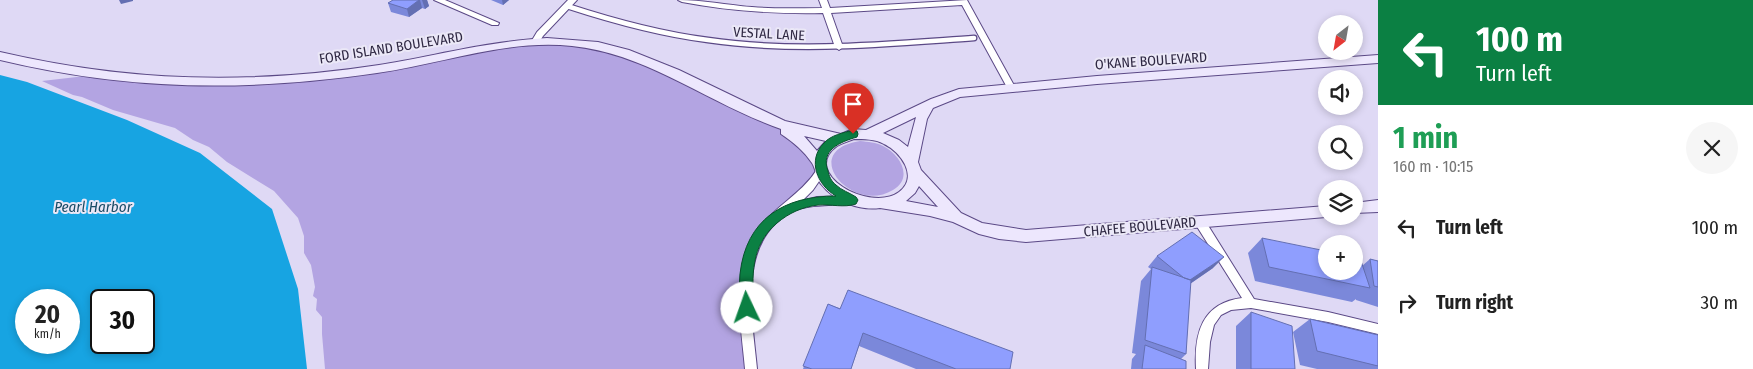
<!DOCTYPE html>
<html lang="en">
<head>
<meta charset="utf-8">
<style>
	body { margin:0; font-family:"Fira Sans Condensed",sans-serif; background:#f6f6f6; color:#222; height:100vh; display:flex; flex-direction:column; font-size:19px; white-space:nowrap }
	* { box-sizing:border-box; margin:0 }
	p { font-size:16px; color:#767676 }
	.icon { flex:none; width:28px; height:28px; fill:none; stroke:currentColor; stroke-width:2; stroke-linecap:round; stroke-linejoin:round }
	.map { position:relative; flex:1; overflow:hidden }
	.details { display:flex; flex-direction:column; background:#fff; width:375px }
	.details>* { flex:none }
	.banner { background:#0b8043; color:#fff; overflow:hidden }
	.needle { width:32px; rotate:211deg }
	.tools { position:absolute; left:1318px; top:15px; display:grid; gap:10px }
	.tools a { display:grid; place-items:center; width:45px; height:45px; border-radius:50%; background:#fff; box-shadow:0 2px 8px #0003; font-size:25px }
	.speed { position:absolute; left:15px; top:289px; display:flex; gap:10px; font-size:25px; font-weight:700; text-align:center }
	.speed>* { display:grid; place-content:center; width:65px; height:65px; border-radius:50%; background:#fff; box-shadow:0 2px 8px #0003; line-height:1 }
	.speed small { font-size:12px; font-weight:400 }
	.speed .limit { border:2px solid #111; border-radius:8px; background:#fff; color:#111 }
	.pin { position:absolute; display:grid; place-items:center; width:42px; height:42px; color:#fff; margin:-51px -21px; border-radius:50% 50% 50% 0; rotate:-45deg; box-shadow:0 0 5px #0007 }
	.pin .icon { rotate:45deg }
	.me { position:absolute; width:55px; margin:-28px; rotate:357deg; stroke-linejoin:round; filter:drop-shadow(0 0 4px #0008) }
	.turn { display:flex; align-items:center; gap:18px; height:105px; padding:0 15px; font-size:22px }
	.turn .icon { width:65px; height:65px; stroke-width:2.5 }
	.turn b { display:block; font-size:35px; line-height:42px }
	.round { display:grid; place-items:center; flex:none; width:52px; height:52px; border-radius:26px; background:#f6f6f6 }
	.head { display:flex; align-items:center; justify-content:space-between; height:85px; padding:0 15px }
	h1 { font-size:30px; font-weight:700; line-height:38px; color:#1e9e55 }
	ul { padding:0; list-style:none }
	li { display:flex; align-items:center; gap:15px; height:75px; padding:0 15px }
	li div { flex:1 }
	li b { display:block; font-size:19px }
	li em { font-style:normal }
	main { display:flex; flex:1; min-height:0 }
	.map>svg:first-child { display:block }
	.green { fill:#b3a4e2 }
	.water { fill:#17a4e2; fill-rule:evenodd }
	.lines { fill:none; stroke-linecap:round; stroke-linejoin:round }
	.lane-casing { stroke:#5b4986; stroke-width:7 }
	.street-casing { stroke:#5b4986; stroke-width:2 }
	.secondary-casing { stroke:#5b4986; stroke-width:2 }
	.lane { stroke:#fff; stroke-width:4.5 }
	.street { fill:#fff; fill-rule:evenodd }
	.secondary { fill:#ede7fd; fill-rule:evenodd }
	.wall { fill:#7b88da }
	.shaded-wall { fill:#646fb2 }
	.building { fill:#8f9efe; stroke:#646fb2 }
	.route { fill:#0b8043; stroke:#07532c }
	.labels { text-anchor:middle; dominant-baseline:central; stroke-width:4; stroke-linejoin:round; paint-order:stroke }
	.street-label { font-size:14px; fill:#2f2843; stroke:#ebe8f7 }
	.water-label { font-size:15px; font-style:italic; fill:#194b65; stroke:#ebe8f7 }
</style>
</head>
<body>
<main>
<div class="map">
<svg width="1378" height="369" viewBox="0 0 1378 369">
	<rect width="100%" height="100%" fill="#dfd9f5"/>
	<path class="green" d="M 515,43 L 602,46 L 773,122 L 800,140 L 821,171 L 785,210 L 749,256 L 751,369 L 325,369 L 322,334 L 322,317 L 316,310 L 317,299 L 313,296 L 315,287 L 311,265 L 304,253 L 304,236 L 298,218 L 274,191 L 227,162 L 209,147 L 193,140 L 175,128 L 113,110 L 82,97 L 73,95 L 42,81 L 94,75 L 155,80 L 325,76 Z
		M 860,141 C 868,142 876,142 883,146 C 900,154 914,178 893,190 C 852,215 797,151 860,141 Z"/>
	<path class="water" d="M 0,75 L 27,82 L 127,120 L 200,153 L 272,209 L 298,289 L 307,369 L 0,369 ZM 26,300 L 69,300 L 69,342 L 26,342 ZM 101,300 L 144,300 L 144,342 L 101,342 Z"/>
	<g class="lines">
		<g class="lane-casing">
			<path id="lane" d="M 567,6 C 613,21 660,34 708,40 C 796,53 886,44 974,38"/>
		</g>
		<g class="street-casing">
			<path id="street" d="M 434,0 L 445,0 L 499,23 L 498,25 L 492,25 Z
				M 568,0 L 577,0 L 543,36 L 538,44 L 532,44 L 531,42 L 537,32 Z
				M 678,0 C 703,0 727,5 752,7 C 775,9 798,8 822,8 L 819,0 L 827,0 L 830,8 L 967,0 L 1016,89 L 1012,92 L 1009,91 L 962,5 L 831,13 L 843,47 L 839,50 L 835,47 L 823,13 C 775,14 729,11 682,2 Z
				M 821,167 L 824,168 L 826,171 L 824,174 L 813,190 L 802,201 L 817,197 L 852,196 L 856,197 L 857,200 L 856,203 L 852,204 C 832,205 806,204 788,213 C 784,215 780,219 776,223 C 739,257 753,324 757,369 L 745,369 C 741,322 728,260 764,222 C 782,202 803,192 818,168 Z
				M 1200,218 L 1204,219 L 1254,299 L 1328,312 L 1378,324 L 1378,334 L 1328,322 L 1251,308 L 1231,310 L 1221,315 L 1214,325 L 1210,342 L 1208,369 L 1196,369 C 1194,333 1202,303 1242,298 L 1196,225 L 1195,222 L 1196,219 Z"/>
		</g>
		<g class="secondary-casing">
			<path id="secondary" d="M 547,38 L 598,42 L 629,50 L 679,70 L 785,121 L 841,134 L 853,129 L 866,130 L 931,99 L 959,89 L 1097,76 L 1378,55 L 1378,63 L 1097,84 L 960,97 L 933,108 L 927,119 L 918,162 L 921,170 L 961,213 L 982,223 L 1026,230 L 1326,206 L 1326,217 L 1026,242 L 999,239 L 979,234 L 953,222 L 930,216 L 880,208 C 859,211 834,201 821,184 C 816,178 816,169 812,163 C 804,151 793,142 781,134 L 781,129 C 709,104 649,54 572,46 C 506,39 441,64 377,73 C 245,92 130,91 0,60 L 0,52 C 128,82 249,85 379,65 C 435,56 490,41 547,38 ZM 916,117 L 908,147 L 899,140 L 883,133 ZM 804,136 L 826,141 L 817,151 ZM 854,139 C 864,139 875,139 884,144 C 901,152 919,177 899,192 C 870,213 799,173 837,146 C 842,143 849,141 854,139 ZM 919,186 L 938,207 L 906,201 L 915,193 Z
				M 1378,200 L 1378,212 L 1354,213 L 1354,203 Z"/>
		</g>
		<use href="#lane" class="lane"/>
		<use href="#street" class="street"/>
		<use href="#secondary" class="secondary"/>
	</g>
	<path class="wall" d="M 393,0 L 427,0 L 429,6 L 425,9 L 422,8 L 409,17 L 391,12 L 388,3 Z
		M 491,0 L 509,0 L 503,5 Z
		M 1262,238 L 1362,266 L 1370,259 L 1378,261 L 1378,307 L 1356,300 L 1356,299 L 1352,302 L 1255,281 L 1248,253 Z
		M 1157,256 L 1213,268 L 1190,284 L 1186,354 L 1181,359 L 1186,369 L 1131,369 L 1132,359 L 1136,354 L 1132,353 L 1141,281 L 1151,269 L 1148,267 Z
		M 828,304 L 1010,369 L 916,369 L 859,346 L 851,369 L 803,369 Z
		M 1251,312 L 1295,369 L 1236,369 L 1236,326 Z
		M 1310,319 L 1378,335 L 1378,369 L 1317,369 L 1300,365 L 1293,332 Z"/>
	<path class="shaded-wall" d="M 119,0 L 133,0 L 133,1 L 121,4 Z
		M 419,0 L 420,0 L 422,8 L 409,17 L 407,9 Z
		M 422,0 L 427,0 L 429,6 L 425,9 Z
		M 502,0 L 509,0 L 503,5 Z
		M 1224,257 L 1213,268 L 1178,292 L 1188,281 Z"/>
	<path class="building" d="M 393,0 L 419,0 L 407,9 L 388,3 Z
		M 1192,232 L 1224,257 L 1190,280 L 1184,278 L 1157,256 Z
		M 1262,238 L 1326,251 L 1326,271 L 1354,271 L 1354,257 L 1360,258 L 1370,288 L 1269,267 Z
		M 1370,259 L 1378,261 L 1378,287 L 1374,286 Z
		M 1152,267 L 1191,280 L 1186,354 L 1145,340 Z
		M 848,290 L 1013,352 L 1010,369 L 956,369 L 863,333 L 851,369 L 812,369 L 803,366 L 828,304 L 840,309 Z
		M 1251,312 L 1292,326 L 1295,369 L 1251,369 Z
		M 1310,319 L 1378,335 L 1378,366 L 1317,351 Z
		M 1145,345 L 1186,361 L 1186,369 L 1142,369 Z"/>
	<path class="route" d="M 853,130 L 857,131 L 858,134 L 857,137 C 840,142 820,150 828,171 C 829,176 831,181 836,185 C 841,190 850,193 856,197 L 858,200 L 856,204 C 844,208 831,204 818,205 C 802,207 789,213 777,223 C 750,246 752,276 754,308 L 752,312 L 747,314 L 743,312 L 741,308 C 740,297 739,285 740,274 C 746,219 784,196 836,196 C 817,185 807,160 824,143 C 831,135 843,133 853,130 Z"/>
	<g class="labels">
		<g class="street-label">
			<text transform="translate(769 34) rotate(3)">VESTAL LANE</text>
			<text transform="translate(391 48) rotate(-9)">FORD ISLAND BOULEVARD</text>
			<text transform="translate(1151 61) rotate(-4)">O'KANE BOULEVARD</text>
			<text transform="translate(1140 227) rotate(-5)">CHAFEE BOULEVARD</text>
		</g>
		<g class="water-label">
			<text x="93" y="207">Pearl Harbor</text>
		</g>
	</g>
</svg>
<div class="tools">
<a><svg class="needle" viewBox="-14 -14 28 28"><path d="M0-13l5 13h-10z" fill="#e53935"/><path d="M0 13l5-13h-10z" fill="#767676"/></svg></a>
<a><svg class="icon" aria-label="sound" viewBox="0 0 24 24"><path d="M4 9h4l5-4v14l-5-4H4zM17 9q2 3 0 6"/></svg></a>
<a><svg class="icon" aria-label="search" viewBox="0 0 24 24"><circle cx="10" cy="10" r="6"/><path d="M15 15l6 6"/></svg></a>
<a><svg class="icon" aria-label="layers" viewBox="0 0 24 24"><path d="M12 4l9 5-9 5-9-5zM3 14l9 5 9-5"/></svg></a>
<a>+</a>
</div>
<div class="speed"><div>20<small>km/h</small></div><div class="limit">30</div></div>
<div class="pin" style="left:853px;top:134px;background:#d93025"><svg class="icon" aria-label="arrive" viewBox="0 0 24 24"><path d="M6 21V4h12l-3 4 3 4H6"/></svg></div>
<svg class="me" style="left:747px;top:308px" viewBox="-20 -20 40 40"><circle r="19" fill="#fff"/><path d="M0-13L10 11 0 6-10 11z" fill="#0b8043"/></svg>
</div>
<section class="details">
<div class="banner">
<div class="turn"><svg class="icon" aria-label="left" viewBox="0 0 24 24"><path d="M17 20v-9H6M10 6l-5 5 5 5"/></svg><div><b>100 m</b>Turn left</div></div>
</div>
<div class="head"><div><h1>1 min</h1><p>160 m · 10:15</p></div><a class="round"><svg class="icon" aria-label="close" viewBox="0 0 24 24"><path d="M6 6l12 12M18 6L6 18"/></svg></a></div>
<ul>
<li><svg class="icon" aria-label="left" viewBox="0 0 24 24"><path d="M17 20v-9H6M10 6l-5 5 5 5"/></svg><div><b>Turn left</b></div><em>100 m</em></li>
<li><svg class="icon" aria-label="right" viewBox="0 0 24 24"><path d="M7 20v-9h11M14 6l5 5-5 5"/></svg><div><b>Turn right</b></div><em>30 m</em></li>
</ul>
</section>
</main>
</body>
</html>
